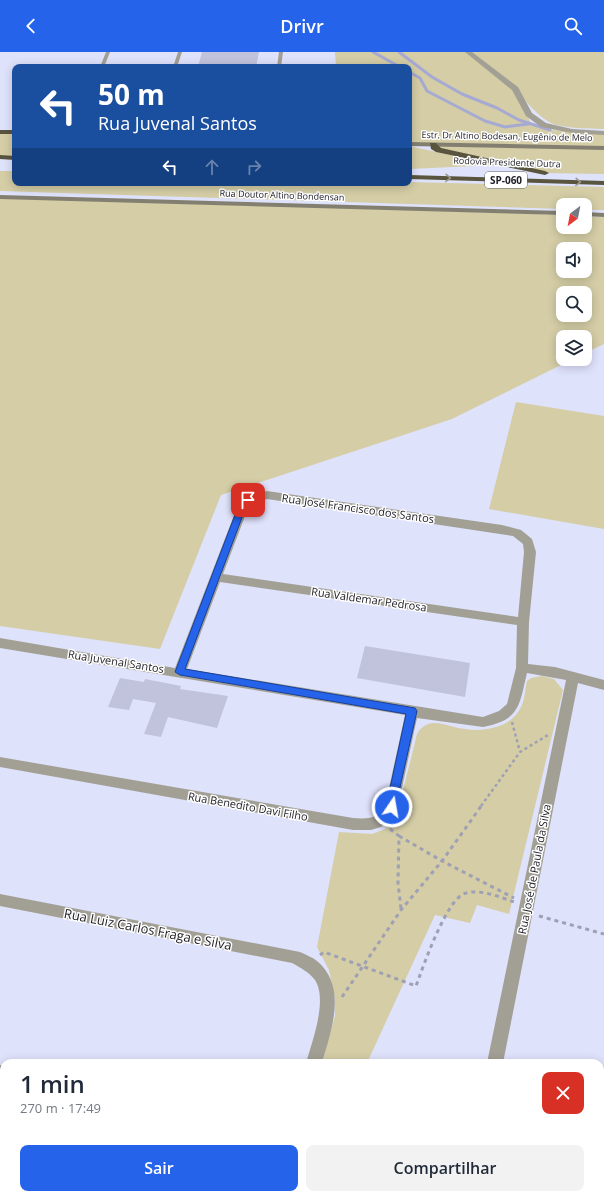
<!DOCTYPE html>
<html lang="pt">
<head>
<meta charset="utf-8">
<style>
	body { margin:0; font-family:"Open Sans",sans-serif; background:#f2f2f3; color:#1f2937; height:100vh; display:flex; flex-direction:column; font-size:15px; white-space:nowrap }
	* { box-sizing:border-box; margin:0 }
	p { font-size:13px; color:#747a83 }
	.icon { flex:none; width:22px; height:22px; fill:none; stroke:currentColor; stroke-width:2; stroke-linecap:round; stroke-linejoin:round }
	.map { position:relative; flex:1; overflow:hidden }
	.sheet { position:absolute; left:0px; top:1007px; width:604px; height:140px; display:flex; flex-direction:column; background:#fff; border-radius:12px 12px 0 0; box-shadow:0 2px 10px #0003 }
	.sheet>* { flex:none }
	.hud { position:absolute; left:12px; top:12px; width:400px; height:122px; border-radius:8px; box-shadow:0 2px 10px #0003; background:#1a4fa0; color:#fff; overflow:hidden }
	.needle { width:26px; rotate:212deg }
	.tools { position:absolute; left:556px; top:146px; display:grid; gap:8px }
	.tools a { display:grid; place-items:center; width:36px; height:36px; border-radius:8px; background:#fff; box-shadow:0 2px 10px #0003; font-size:20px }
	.pin { position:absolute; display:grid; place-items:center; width:34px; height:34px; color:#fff; margin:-17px; border-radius:8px; box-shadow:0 2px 6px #0006 }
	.me { position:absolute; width:44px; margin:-22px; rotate:12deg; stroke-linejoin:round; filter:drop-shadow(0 0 3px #0008) }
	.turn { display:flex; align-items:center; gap:14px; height:84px; padding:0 20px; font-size:18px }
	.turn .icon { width:52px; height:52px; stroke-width:2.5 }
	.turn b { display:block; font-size:28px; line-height:34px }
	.lanes { display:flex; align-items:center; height:38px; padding:0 20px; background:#0003; justify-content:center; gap:20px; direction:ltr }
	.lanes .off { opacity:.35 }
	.round { display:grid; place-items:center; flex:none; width:42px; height:42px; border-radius:8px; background:#f2f2f3 }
	.headline { display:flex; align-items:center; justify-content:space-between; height:68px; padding:0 20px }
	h1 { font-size:24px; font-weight:600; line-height:30px }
	.action { display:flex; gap:8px; margin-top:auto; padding:8px 20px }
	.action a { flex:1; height:46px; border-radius:8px; background:#2563eb; color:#fff; font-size:16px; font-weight:600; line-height:46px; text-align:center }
	.action a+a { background:#f2f2f3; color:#1f2937 }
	header { display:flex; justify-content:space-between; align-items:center; height:52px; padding:0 20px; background:#2563eb; color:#fff; font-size:18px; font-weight:600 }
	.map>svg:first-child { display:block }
	.green { fill:#d4cda6; fill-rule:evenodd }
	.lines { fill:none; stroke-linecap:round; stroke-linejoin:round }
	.stream { stroke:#a6a9d1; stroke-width:3 }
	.building { fill:#c1c3dc }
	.path-far1 { stroke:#9ea0b4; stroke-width:2.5; stroke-dasharray:3 3; stroke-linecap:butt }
	.path { stroke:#9ea0b4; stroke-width:3; stroke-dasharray:4 4; stroke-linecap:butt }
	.lane { fill:#a2a095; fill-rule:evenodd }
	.street { fill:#a2a095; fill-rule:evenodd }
	.secondary { fill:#827f70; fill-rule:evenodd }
	.highway { fill:#58543e; fill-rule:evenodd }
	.oneway { stroke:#9b988b }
	.route { fill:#2563eb; stroke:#184099 }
	.labels { text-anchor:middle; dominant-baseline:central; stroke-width:3; stroke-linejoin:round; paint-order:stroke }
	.far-street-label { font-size:9px; fill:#1c1c25; stroke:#fff }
	.shield { fill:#fff; stroke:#606066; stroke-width:1 }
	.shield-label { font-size:10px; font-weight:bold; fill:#1c1c25 }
	.street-label { font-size:11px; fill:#1c1c25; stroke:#fff }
	.near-street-label { font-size:13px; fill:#1c1c25; stroke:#fff }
</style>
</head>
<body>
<header><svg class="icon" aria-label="back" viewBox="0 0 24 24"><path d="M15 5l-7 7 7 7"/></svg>Drivr<svg class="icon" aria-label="search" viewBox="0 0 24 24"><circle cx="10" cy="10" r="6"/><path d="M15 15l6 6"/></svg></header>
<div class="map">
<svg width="604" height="1147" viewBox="0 0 604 1147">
	<rect width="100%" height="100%" fill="#dfe2fb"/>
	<path class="green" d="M 335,0 L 604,0 L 604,77 C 589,76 565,77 551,71 C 539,65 525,49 517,39 L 531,72 L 550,78 L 604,81 L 604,122 L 545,121 L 439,98 L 433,92 L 409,92 L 409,15 L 336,15 Z
		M 0,80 L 15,80 L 15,106 L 0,105 Z
		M 409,94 L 496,113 L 409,117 Z
		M 0,119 L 15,119 L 15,131 L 409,130 L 604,135 L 604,158 L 585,158 L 585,153 L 563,153 L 563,157 L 0,139 Z
		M 0,144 L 563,163 L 563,175 L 585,175 L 585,164 L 604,165 L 604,292 L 585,301 L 585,285 L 563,285 L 563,307 L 573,307 L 452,367 L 221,443 L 160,597 L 0,574 ZM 563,197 L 585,197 L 585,219 L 563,219 ZM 563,241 L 585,241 L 585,263 L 563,263 Z
		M 516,350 L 604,364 L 604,477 L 489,457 Z
		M 542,624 L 554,627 L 563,638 L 509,862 L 477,853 L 470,871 L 435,863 L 367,1011 L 322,1011 L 335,964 L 335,947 L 329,918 L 317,895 L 339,780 L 372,782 L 385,777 L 396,767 L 417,682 C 421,675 427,671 434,671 C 444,671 455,676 465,677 C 485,680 511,676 521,655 C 525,648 525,637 527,629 L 531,626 Z
		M 222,1143 L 314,1143 L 313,1147 L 220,1147 Z"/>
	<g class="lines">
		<path class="stream" d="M 373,0 L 400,15
			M 399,0 L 432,25 L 462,42 L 497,56 L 519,68 L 550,78
			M 409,20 L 420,26 L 427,39 L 485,69 L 505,75 L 528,72"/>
	</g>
	<path class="building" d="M 202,0 L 259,0 L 256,15 L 198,15 Z
		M 365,594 L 470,611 L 465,645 L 357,626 Z
		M 120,626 L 144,630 L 145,627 L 181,634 L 180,637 L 228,644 L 217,676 L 168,665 L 161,685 L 144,682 L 156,651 L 133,647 L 129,658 L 108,655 Z"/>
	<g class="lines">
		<path class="path-far1" d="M 512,670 L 520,700
			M 481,754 L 520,700 L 548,683"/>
		<path class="path" d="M 390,777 L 399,784 L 398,831 L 401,857
			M 399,784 L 442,809 L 514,846
			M 539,864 L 604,882
			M 320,903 L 324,900 L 416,934 C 423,915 447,845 466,841 C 481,837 500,845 514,850
			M 342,945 L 401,858 L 442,809 L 482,753"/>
		<path class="lane" d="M 106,0 L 110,0 L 104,15 L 100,15 Z
			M 178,0 L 182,0 L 177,15 L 173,15 Z
			M 279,0 L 283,0 L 281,15 L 277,15 Z"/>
		<path class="street" d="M 465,0 L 472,0 L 518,35 L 532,61 L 546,71 L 572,77 L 604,79 L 604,83 L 572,81 L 541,75 L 526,64 L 512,38 Z
			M 267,439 L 502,473 L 521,478 L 532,487 L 536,500 L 529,570 L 528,612 L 555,615 L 604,628 L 604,638 L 578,631 L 503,1011 L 487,1011 L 566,628 L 527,621 C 519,654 520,668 483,675 L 417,666 L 397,759 L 389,770 L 381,775 L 371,778 L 353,778 L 0,715 L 0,705 L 353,766 C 368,767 377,767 385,754 L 405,663 L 0,596 L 0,586 L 175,616 L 236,458 L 246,446 ZM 267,447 L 513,484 L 523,492 L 524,500 L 518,565 L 223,522 L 247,459 L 254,451 ZM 220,530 L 517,573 L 516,616 L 507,652 L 499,659 L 483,665 L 187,617 Z
			M 0,842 L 300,900 C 306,903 312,905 317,909 C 348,935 331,979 322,1011 L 306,1011 C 312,990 328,948 315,928 C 309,920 301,916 292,911 L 0,854 Z
			M 0,1013 L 4,1014 L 4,1030 L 0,1029 Z
			M 460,1143 L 478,1143 L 477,1147 L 459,1147 Z"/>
		<path class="secondary" d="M 409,90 L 604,94 L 604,98 L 409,94 Z
			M 0,143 L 563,159 L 563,163 L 0,147 Z
			M 585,160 L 604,161 L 604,165 L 585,164 Z"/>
		<path class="highway" d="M 0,78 L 15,78 L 15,82 L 0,82 Z
			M 430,91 L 436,91 L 441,96 L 545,119 L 549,121 L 545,123 L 436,100 L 431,97 Z
			M 0,103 L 15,104 L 15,108 L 0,107 Z
			M 409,123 L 604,129 L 604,133 L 409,127 Z"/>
	</g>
	<defs><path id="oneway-chevron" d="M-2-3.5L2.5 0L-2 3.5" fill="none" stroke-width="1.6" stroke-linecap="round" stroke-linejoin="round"/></defs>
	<g class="oneway">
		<use href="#oneway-chevron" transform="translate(448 126) rotate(2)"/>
		<use href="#oneway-chevron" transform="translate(578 130) rotate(2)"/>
	</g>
	<path class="route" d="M 248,446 L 252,448 L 243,463 L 185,617 L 415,656 L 417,659 L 395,758 L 392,759 L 386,755 L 406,662 L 180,623 L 175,620 L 235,463 L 245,447 Z"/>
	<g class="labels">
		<g class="far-street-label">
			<text transform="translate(507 84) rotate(1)">Estr. Dr Altino Bodesan, Eugênio de Melo</text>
			<text transform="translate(507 110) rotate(2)">Rodovia Presidente Dutra</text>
			<text transform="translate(282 143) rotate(2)">Rua Doutor Altino Bondensan</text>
		</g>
		<rect class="shield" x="485" y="120" width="42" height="16" rx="3"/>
		<g class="shield-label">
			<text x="506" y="128">SP-060</text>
		</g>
		<g class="street-label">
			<text transform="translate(358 456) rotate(8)">Rua José Francisco dos Santos</text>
			<text transform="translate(369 547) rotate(8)">Rua Valdemar Pedrosa</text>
			<text transform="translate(116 609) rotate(9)">Rua Juvenal Santos</text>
			<text transform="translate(248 754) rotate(10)">Rua Benedito Davi Filho</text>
			<text transform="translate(534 817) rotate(-79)">Rua José de Paula da Silva</text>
		</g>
		<g class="near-street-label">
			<text transform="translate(148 877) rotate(11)">Rua Luiz Carlos Fraga e Silva</text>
		</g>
	</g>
</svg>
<div class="tools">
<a><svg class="needle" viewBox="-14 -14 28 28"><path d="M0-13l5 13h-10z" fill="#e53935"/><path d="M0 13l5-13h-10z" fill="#747a83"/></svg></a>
<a><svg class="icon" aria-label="sound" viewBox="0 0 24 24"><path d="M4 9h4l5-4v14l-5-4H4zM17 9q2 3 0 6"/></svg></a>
<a><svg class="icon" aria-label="search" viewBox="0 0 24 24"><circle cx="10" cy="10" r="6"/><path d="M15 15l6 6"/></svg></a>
<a><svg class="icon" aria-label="layers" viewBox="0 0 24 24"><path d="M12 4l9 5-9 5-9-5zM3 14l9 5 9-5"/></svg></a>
</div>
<div class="pin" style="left:248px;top:448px;background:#d93025"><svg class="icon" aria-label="arrive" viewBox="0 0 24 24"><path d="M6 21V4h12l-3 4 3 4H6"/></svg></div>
<svg class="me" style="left:392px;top:755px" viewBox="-20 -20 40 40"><circle r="17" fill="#2563eb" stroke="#fff" stroke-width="3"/><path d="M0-11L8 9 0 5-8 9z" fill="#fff"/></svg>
<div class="hud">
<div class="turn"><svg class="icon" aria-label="left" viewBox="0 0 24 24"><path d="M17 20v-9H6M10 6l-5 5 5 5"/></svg><div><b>50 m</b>Rua Juvenal Santos</div></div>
<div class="lanes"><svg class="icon" aria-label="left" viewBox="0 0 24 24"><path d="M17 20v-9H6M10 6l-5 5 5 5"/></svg><svg class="icon off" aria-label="ahead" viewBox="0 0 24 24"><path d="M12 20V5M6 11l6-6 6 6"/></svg><svg class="icon off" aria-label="right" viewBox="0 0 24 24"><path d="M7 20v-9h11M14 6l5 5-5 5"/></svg></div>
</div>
<section class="sheet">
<div class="headline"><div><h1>1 min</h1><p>270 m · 17:49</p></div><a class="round" style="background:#d93025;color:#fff"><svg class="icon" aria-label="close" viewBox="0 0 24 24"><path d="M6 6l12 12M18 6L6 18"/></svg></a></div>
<div class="action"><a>Sair</a><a>Compartilhar</a></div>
</section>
</div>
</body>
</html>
